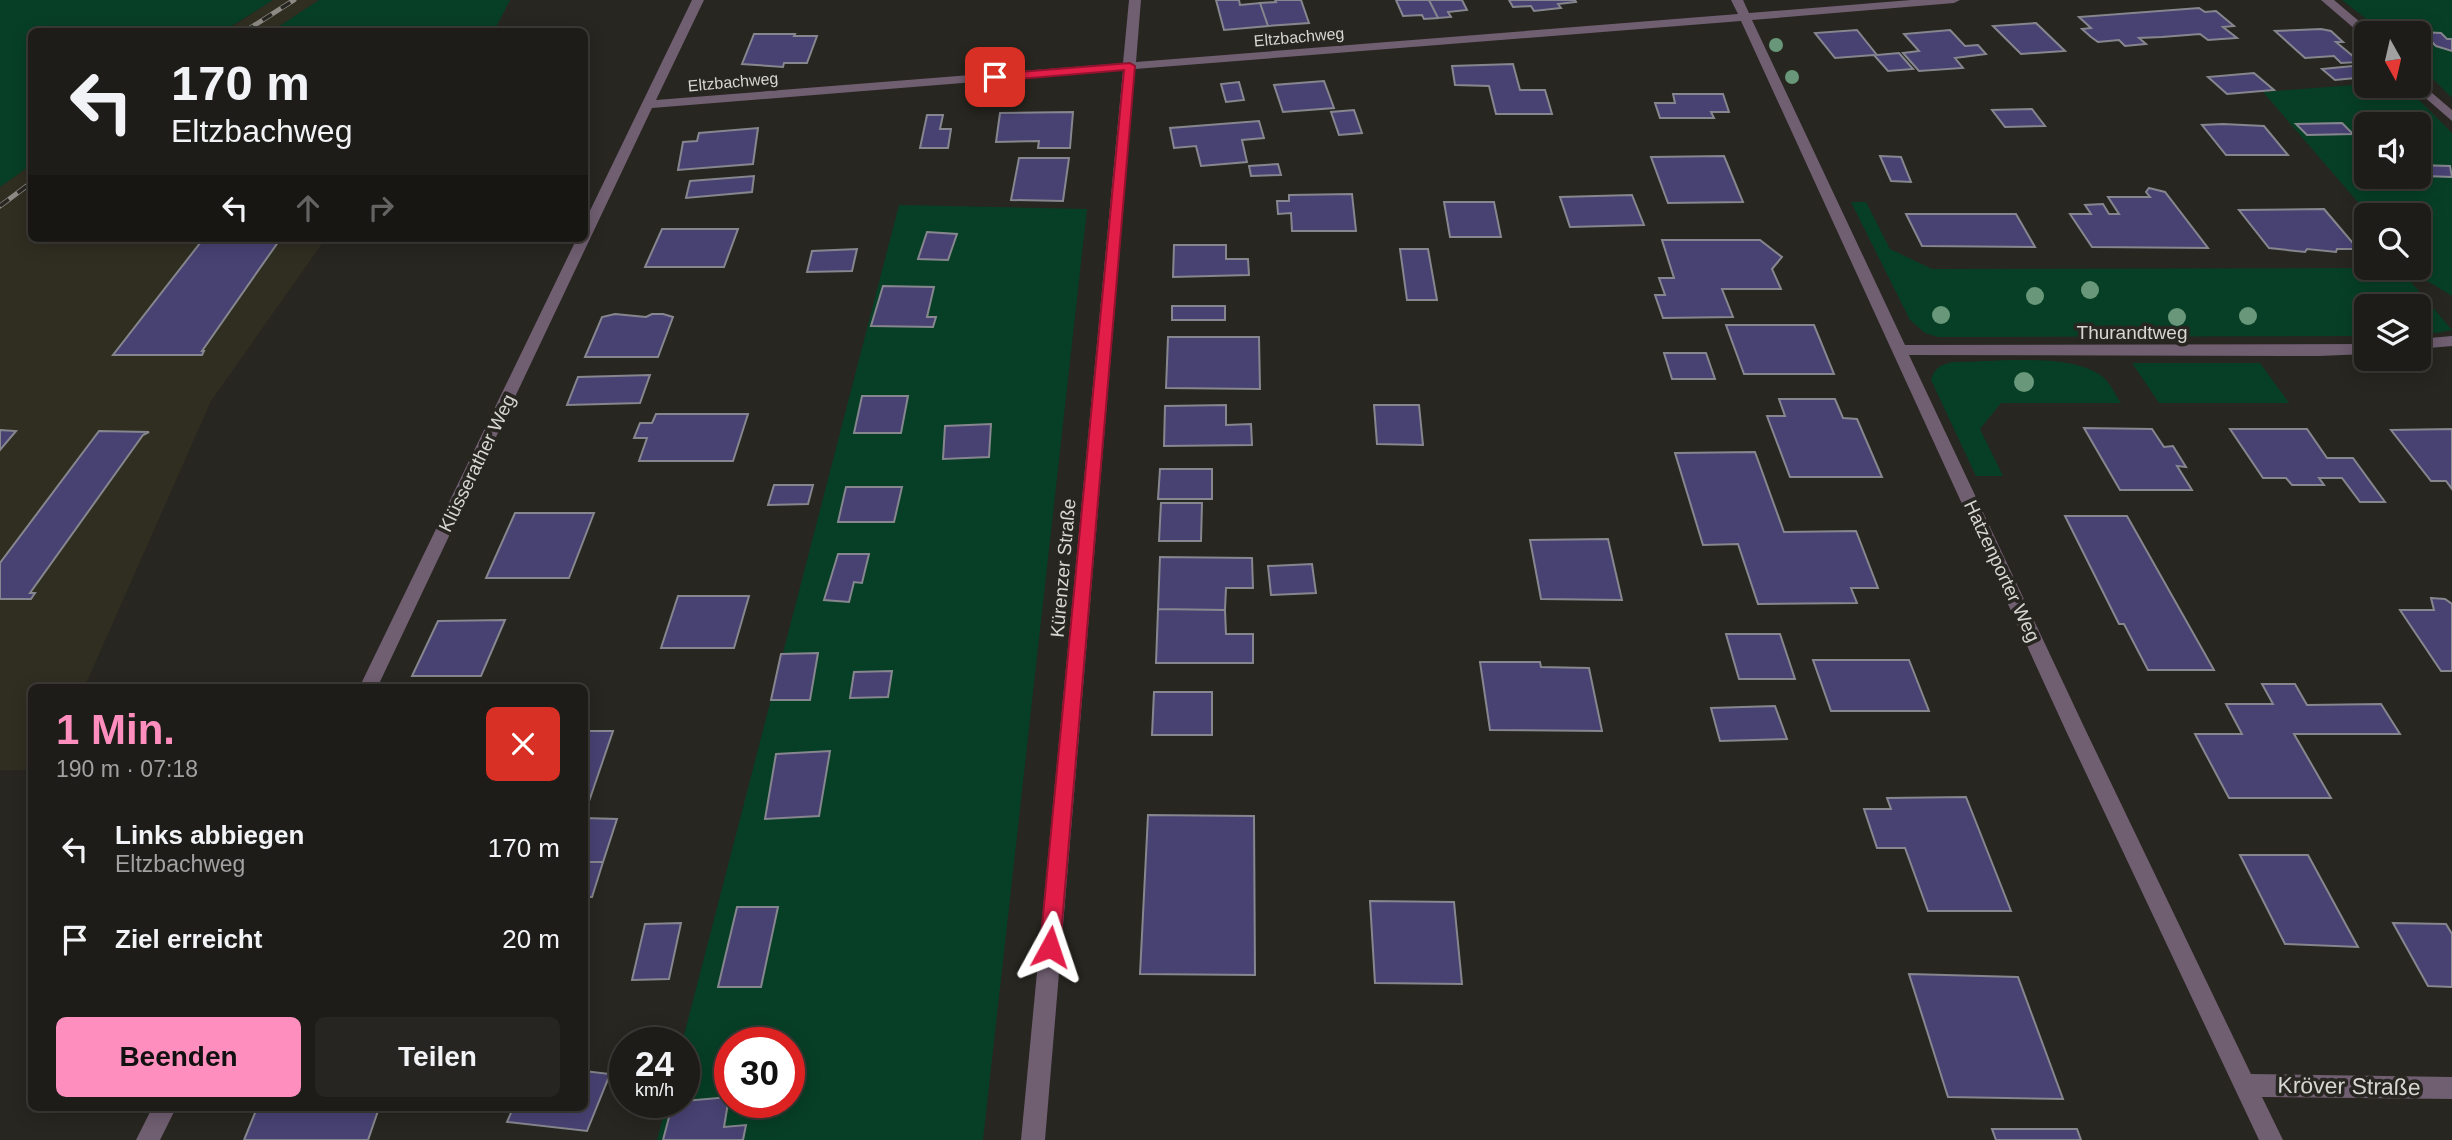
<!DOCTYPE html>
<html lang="de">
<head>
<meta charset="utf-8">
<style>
	body { margin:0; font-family:Arial,sans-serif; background:#262521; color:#f1f3f6; height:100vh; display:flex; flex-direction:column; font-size:26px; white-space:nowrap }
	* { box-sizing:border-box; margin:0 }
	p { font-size:23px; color:#a1a1a2 }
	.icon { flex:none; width:38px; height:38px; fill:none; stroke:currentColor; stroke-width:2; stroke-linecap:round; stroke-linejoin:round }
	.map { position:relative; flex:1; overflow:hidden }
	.details { position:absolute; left:28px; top:684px; width:560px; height:427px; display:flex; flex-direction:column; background:#1e1c18; border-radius:10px; box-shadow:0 4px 18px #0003,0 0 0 2px #3c3a37 }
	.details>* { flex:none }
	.guide { position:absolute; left:28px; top:28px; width:560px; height:214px; border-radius:10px; box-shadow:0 4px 18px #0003,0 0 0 2px #3c3a37; background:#1e1c18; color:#f1f3f6; overflow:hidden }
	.needle { width:46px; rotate:172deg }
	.fabs { position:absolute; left:2354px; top:21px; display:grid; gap:14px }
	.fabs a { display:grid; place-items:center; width:77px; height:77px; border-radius:10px; background:#1e1c18; box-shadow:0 4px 18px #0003,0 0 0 2px #3c3a37; font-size:35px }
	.speed { position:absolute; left:609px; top:1027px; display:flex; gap:14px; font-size:35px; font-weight:700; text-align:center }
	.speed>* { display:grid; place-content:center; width:91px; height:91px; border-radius:50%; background:#1e1c18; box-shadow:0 4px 18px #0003,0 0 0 2px #3c3a37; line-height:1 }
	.speed small { font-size:18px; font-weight:400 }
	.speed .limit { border:10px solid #d22; background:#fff; color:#111 }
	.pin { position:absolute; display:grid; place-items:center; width:60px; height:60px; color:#fff; margin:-30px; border-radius:14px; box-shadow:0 4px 10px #0006 }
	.me { position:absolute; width:77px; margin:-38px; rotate:5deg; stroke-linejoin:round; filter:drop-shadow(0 0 5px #0008) }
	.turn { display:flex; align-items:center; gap:24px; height:147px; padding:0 28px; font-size:32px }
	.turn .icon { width:91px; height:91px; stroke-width:2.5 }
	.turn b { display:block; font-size:49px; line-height:60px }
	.lanes { display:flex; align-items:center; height:66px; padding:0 28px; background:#0003; justify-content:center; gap:35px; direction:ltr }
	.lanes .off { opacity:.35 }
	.round { display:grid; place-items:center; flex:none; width:74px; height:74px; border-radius:10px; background:#262521 }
	.head { display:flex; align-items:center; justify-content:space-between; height:119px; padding:0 28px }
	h1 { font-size:42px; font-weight:700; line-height:52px; color:#fe8ebd }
	.action { display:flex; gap:14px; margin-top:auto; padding:14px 28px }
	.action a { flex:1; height:80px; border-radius:10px; background:#fe8ebd; color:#111; font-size:28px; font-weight:700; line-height:80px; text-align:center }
	.action a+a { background:#262521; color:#f1f3f6 }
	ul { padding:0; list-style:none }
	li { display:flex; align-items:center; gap:21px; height:91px; padding:0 28px }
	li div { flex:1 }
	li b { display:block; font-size:26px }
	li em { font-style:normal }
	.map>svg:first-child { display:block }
	.built { fill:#302e21 }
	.green { fill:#073f26; fill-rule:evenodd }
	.building { fill:#484273; stroke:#86868e; stroke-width:2 }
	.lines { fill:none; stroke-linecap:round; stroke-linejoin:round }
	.minor { fill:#705e71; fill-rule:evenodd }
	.rail-casing { stroke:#8b8a85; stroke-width:5 }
	.rail { stroke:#282620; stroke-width:3.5; stroke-dasharray:11; stroke-linecap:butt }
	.tree { fill:#689779 }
	.route { fill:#e11d48; stroke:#92132f; stroke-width:2 }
	.labels { text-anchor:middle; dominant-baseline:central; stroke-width:7; stroke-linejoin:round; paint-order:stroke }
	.far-street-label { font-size:16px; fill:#d7d6d2; stroke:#282620 }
	.street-label { font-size:19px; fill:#d7d6d2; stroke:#282620 }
	.near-street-label { font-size:23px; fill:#d7d6d2; stroke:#282620 }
</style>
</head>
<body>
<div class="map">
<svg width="2452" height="1140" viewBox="0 0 2452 1140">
	<rect width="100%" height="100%" fill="#282620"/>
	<path class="built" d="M 273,0 L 319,0 L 278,27 L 280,31 L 224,32 Z
		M 31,165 L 32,238 L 326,238 L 211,401 L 84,688 L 32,688 L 31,770 L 0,770 L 0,187 Z"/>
	<path class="green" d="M 0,0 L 273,0 L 224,31 L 32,32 L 31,165 L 0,187 Z
		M 319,0 L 510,0 L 494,31 L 280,31 L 278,27 Z
		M 2342,0 L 2452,0 L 2452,98 L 2419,65 L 2418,33 L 2384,33 Z
		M 2366,84 L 2405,86 L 2452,133 L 2452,296 L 2424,279 L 2415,268 L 2418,268 L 2418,215 L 2369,215 L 2263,92 ZM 2366,124 L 2418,124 L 2418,177 L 2366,177 Z
		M 1851,202 L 1866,202 L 1890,249 L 1932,269 L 2399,268 L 2452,330 L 2419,336 L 2418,306 L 2366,306 L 2366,336 L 1938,337 L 1925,333 L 1910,320 Z
		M 899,205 L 1087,209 L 983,1140 L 657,1140 L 667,1103 L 684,1102 L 684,1043 L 682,1043 ZM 730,1043 L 789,1043 L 789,1102 L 730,1102 Z
		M 1953,362 C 1992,362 2079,351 2106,380 C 2112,387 2116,396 2121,403 L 2001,403 L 1980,429 L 2003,476 L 1976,476 L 1931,380 C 1935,367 1941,365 1953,362 Z
		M 2132,363 L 2260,363 L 2289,403 L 2159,403 Z"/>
	<path class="building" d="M 1216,0 L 1239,0 L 1240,5 L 1260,3 L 1268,26 L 1224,30 Z
		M 1275,0 L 1301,0 L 1309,23 L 1268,26 L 1260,3 L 1276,2 Z
		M 1396,0 L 1429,0 L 1438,18 L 1424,19 L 1422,15 L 1403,16 Z
		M 1429,0 L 1462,0 L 1467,10 L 1448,12 L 1451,17 L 1438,18 Z
		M 1509,0 L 1575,0 L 1576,2 L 1558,4 L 1561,8 L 1534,11 L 1531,6 L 1513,7 Z
		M 2199,8 L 2205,12 L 2216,11 L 2234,26 L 2223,27 L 2237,38 L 2208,40 L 2200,34 L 2162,37 L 2139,38 L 2146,44 L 2125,46 L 2119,40 L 2098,42 L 2091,37 L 2082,29 L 2091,28 L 2079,17 Z
		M 2036,23 L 2065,51 L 2021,54 L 1993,26 Z
		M 2321,29 L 2331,31 L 2343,42 L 2336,42 L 2360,62 L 2341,63 L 2334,56 L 2305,58 L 2275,31 Z
		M 1857,30 L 1877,55 L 1899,53 L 1913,69 L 1888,71 L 1874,55 L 1835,58 L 1815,33 Z
		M 1950,30 L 1965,46 L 1978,45 L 1986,54 L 1955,58 L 1963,68 L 1919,71 L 1903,53 L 1919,51 L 1904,34 Z
		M 2422,32 L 2441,33 L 2447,39 L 2452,39 L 2452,51 L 2436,46 Z
		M 754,34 L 795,34 L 794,36 L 817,36 L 807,63 L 784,63 L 783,67 L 742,64 Z
		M 1513,64 L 1520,90 L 1545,90 L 1552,114 L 1496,114 L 1489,86 L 1455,85 L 1452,66 Z
		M 2363,65 L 2366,68 L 2366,77 L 2335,80 L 2322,69 Z
		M 2254,73 L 2274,90 L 2227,94 L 2208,77 Z
		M 1324,81 L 1334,108 L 1283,112 L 1274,85 Z
		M 1239,82 L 1244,100 L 1226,102 L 1221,84 Z
		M 1673,94 L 1723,94 L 1729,112 L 1711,112 L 1714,118 L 1660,118 L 1655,103 L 1675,103 Z
		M 2032,109 L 2045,126 L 2005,127 L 1992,110 Z
		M 1354,110 L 1362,133 L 1339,135 L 1331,112 Z
		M 1073,112 L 1070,148 L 1038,148 L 1039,141 L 996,142 L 1000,113 Z
		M 927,115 L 943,115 L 940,129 L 951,129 L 948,148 L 920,148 Z
		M 1259,121 L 1264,138 L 1242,140 L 1247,162 L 1201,166 L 1196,146 L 1174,148 L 1170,128 Z
		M 2342,123 L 2353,134 L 2307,135 L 2296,124 Z
		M 2223,124 L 2264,126 L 2288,155 L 2226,155 L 2202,125 Z
		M 758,128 L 753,164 L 678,170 L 683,142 L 697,141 L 699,133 Z
		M 1724,156 L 1743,202 L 1668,203 L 1651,157 Z
		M 1880,156 L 1901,157 L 1911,182 L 1891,181 Z
		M 1019,158 L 1069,158 L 1063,201 L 1011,200 Z
		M 1278,164 L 1281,175 L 1251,176 L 1249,166 Z
		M 2418,165 L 2450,166 L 2452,177 L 2424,176 L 2418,171 Z
		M 754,176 L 752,192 L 686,198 L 690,181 Z
		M 2149,188 L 2165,192 L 2208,248 L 2092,247 L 2070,214 L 2091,214 L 2085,205 L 2103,204 L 2109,214 L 2119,214 L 2108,197 L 2150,197 L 2146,192 Z
		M 1352,194 L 1356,231 L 1292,231 L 1291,213 L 1278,214 L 1277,201 L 1289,201 L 1289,195 Z
		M 1632,195 L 1644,225 L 1570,227 L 1560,197 Z
		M 1444,202 L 1494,202 L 1501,237 L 1450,237 Z
		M 2380,207 L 2409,207 L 2417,215 L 2388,215 Z
		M 2324,209 L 2358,249 L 2337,249 L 2336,252 L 2307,249 L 2305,252 L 2269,248 L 2239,210 Z
		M 1906,214 L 2016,214 L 2035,247 L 1922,246 Z
		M 662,229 L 738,229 L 724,267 L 645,267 Z
		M 927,232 L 957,234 L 948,260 L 918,259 Z
		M 204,238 L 281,238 L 202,351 L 204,351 L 202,355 L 113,355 Z
		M 1662,240 L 1760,240 L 1782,257 L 1772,269 L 1781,289 L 1722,289 L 1733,317 L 1663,318 L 1655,295 L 1665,295 L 1659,278 L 1674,278 Z
		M 1174,245 L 1226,245 L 1226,259 L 1248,259 L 1249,275 L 1173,277 Z
		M 857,249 L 852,271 L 807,272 L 812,251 Z
		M 1400,249 L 1428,249 L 1437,300 L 1407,300 Z
		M 883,286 L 934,287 L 927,317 L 936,317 L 933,327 L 871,326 Z
		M 1172,306 L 1225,306 L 1225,320 L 1172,320 Z
		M 615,314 L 646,317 L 652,314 L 663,314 L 673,317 L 658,357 L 585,357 L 602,317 Z
		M 1726,325 L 1814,325 L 1834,374 L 1744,374 Z
		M 1168,337 L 1259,337 L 1260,389 L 1166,388 Z
		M 1664,353 L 1706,353 L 1715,379 L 1672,379 Z
		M 650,375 L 640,403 L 567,405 L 578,377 Z
		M 862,396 L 908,396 L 901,433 L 854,433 Z
		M 1779,399 L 1835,399 L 1843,418 L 1857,419 L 1882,477 L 1790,477 L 1767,416 L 1785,416 Z
		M 1226,405 L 1226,425 L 1251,424 L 1252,445 L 1164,446 L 1165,406 Z
		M 1374,405 L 1419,405 L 1423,445 L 1377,444 Z
		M 656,414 L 748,414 L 733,461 L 639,461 L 647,438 L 634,438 L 640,423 L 652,423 Z
		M 991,424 L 989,457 L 943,459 L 945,426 Z
		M 2084,428 L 2152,429 L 2164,447 L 2173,446 L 2186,467 L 2177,466 L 2192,490 L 2120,490 Z
		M 2230,429 L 2307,429 L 2327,458 L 2353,458 L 2385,502 L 2360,502 L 2342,478 L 2319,478 L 2324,485 L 2292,485 L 2286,478 L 2263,478 Z
		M 2452,429 L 2452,489 L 2446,481 L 2431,481 L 2391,430 Z
		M 0,430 L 16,431 L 0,450 Z
		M 99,431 L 149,432 L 143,435 L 30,593 L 35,593 L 31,599 L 0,599 L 0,563 Z
		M 1755,452 L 1784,532 L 1856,531 L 1878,588 L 1851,588 L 1857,603 L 1758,604 L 1738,544 L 1703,545 L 1675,453 Z
		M 1160,469 L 1212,469 L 1212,499 L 1158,499 Z
		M 774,485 L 813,485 L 808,504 L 768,505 Z
		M 846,487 L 902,487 L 894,522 L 838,522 Z
		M 1161,503 L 1202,503 L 1201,541 L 1159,541 Z
		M 515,513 L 594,513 L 569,578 L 486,578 Z
		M 2065,516 L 2127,516 L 2214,670 L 2148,670 L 2124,624 L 2119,624 Z
		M 1608,539 L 1622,600 L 1541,599 L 1530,540 Z
		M 838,554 L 869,554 L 862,583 L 854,582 L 849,602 L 824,600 Z
		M 1160,557 L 1252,558 L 1253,588 L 1226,588 L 1225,610 L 1158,609 Z
		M 1312,564 L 1316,593 L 1271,595 L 1268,566 Z
		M 678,596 L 749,596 L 734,648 L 661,648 Z
		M 2431,598 L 2445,599 L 2452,604 L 2452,671 L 2441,671 L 2400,610 L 2434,610 Z
		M 1158,609 L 1225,610 L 1226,634 L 1253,634 L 1253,663 L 1156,663 Z
		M 505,620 L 481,676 L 412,676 L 438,621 Z
		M 1726,634 L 1780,634 L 1795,679 L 1739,679 Z
		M 818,653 L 810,700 L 771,700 L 781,654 Z
		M 1813,660 L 1909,660 L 1929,711 L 1831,711 Z
		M 1480,662 L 1540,662 L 1541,667 L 1589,668 L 1602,731 L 1490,730 Z
		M 892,671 L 888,697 L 850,698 L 854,672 Z
		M 2262,684 L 2295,684 L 2307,705 L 2381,704 L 2400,734 L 2294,734 L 2331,798 L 2229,798 L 2195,734 L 2242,734 L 2226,704 L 2273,704 Z
		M 1154,692 L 1212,692 L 1212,735 L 1152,735 Z
		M 1775,706 L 1787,739 L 1720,741 L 1711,708 Z
		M 584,731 L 613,731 L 584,816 Z
		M 830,751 L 819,816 L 765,819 L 776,754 Z
		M 1966,797 L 2011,911 L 1928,911 L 1905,848 L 1877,848 L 1864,809 L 1891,809 L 1887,798 Z
		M 1148,815 L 1254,816 L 1255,975 L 1140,974 Z
		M 584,818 L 617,819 L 603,862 L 584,862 Z
		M 2240,855 L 2308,855 L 2358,947 L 2285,944 Z
		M 584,862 L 603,862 L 592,897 L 584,897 Z
		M 1370,901 L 1454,902 L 1462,984 L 1375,983 Z
		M 737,907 L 778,907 L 761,987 L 718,987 Z
		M 681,923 L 669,979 L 632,980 L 645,924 Z
		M 2393,923 L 2446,924 L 2452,934 L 2452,987 L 2428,986 Z
		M 1909,974 L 2018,977 L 2063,1099 L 1948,1097 Z
		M 584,1071 L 610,1074 L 587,1131 L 507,1122 L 513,1108 L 584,1108 Z
		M 729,1097 L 724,1127 L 746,1125 L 743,1140 L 663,1140 L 673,1102 Z
		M 257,1108 L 379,1108 L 368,1140 L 244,1140 Z
		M 1992,1129 L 2077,1129 L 2081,1140 L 1996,1140 Z"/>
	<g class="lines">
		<path class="minor" d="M 692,0 L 704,0 L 656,100 L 1123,63 L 1129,0 L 1141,0 L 1136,62 L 1738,14 L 1731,0 L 1743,0 L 1749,13 L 1911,0 L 1960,0 L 1954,3 L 1752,20 L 1905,345 L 2366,344 L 2366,354 L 2319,356 L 1909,355 L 2086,731 L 2251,1074 L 2452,1077 L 2452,1099 L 2262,1097 L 2283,1140 L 2259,1140 L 2066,731 L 1741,21 L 1135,69 L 1045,1140 L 1021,1140 L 1123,70 L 652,108 L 377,688 L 359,688 L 577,238 L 584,238 L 584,223 Z
			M 2321,0 L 2334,0 L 2373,33 L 2363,36 Z
			M 2418,81 L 2452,110 L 2452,121 L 2414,88 L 2412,86 L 2418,86 Z
			M 2452,336 L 2452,346 L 2418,349 L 2418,339 Z
			M 152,1108 L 176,1108 L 160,1140 L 136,1140 Z"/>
		<g class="rail-casing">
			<path id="rail" d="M 244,32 L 294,0
				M 0,206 L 32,182"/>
		</g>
		<use href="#rail" class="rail"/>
	</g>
	<g class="tree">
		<circle cx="1776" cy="45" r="7"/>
		<circle cx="1792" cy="77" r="7"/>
		<circle cx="2090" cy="290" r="9"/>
		<circle cx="2035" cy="296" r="9"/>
		<circle cx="1941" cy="315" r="9"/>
		<circle cx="2248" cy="316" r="9"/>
		<circle cx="2177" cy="317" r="9"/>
		<circle cx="2024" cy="382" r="10"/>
	</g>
	<path class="route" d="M 1130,63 L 1135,66 L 1060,947 L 1057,954 L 1050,957 L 1043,954 L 1040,947 L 1124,70 L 995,81 L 990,77 L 995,74 Z"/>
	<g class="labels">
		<g class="far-street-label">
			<text transform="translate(1299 37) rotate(-5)">Eltzbachweg</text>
			<text transform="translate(733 82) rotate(-5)">Eltzbachweg</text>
		</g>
		<g class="street-label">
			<text x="2132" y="332">Thurandtweg</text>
			<text transform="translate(477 463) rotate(-64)">Klüsserather Weg</text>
			<text transform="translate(1063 568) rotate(-85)">Kürenzer Straße</text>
			<text transform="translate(2002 571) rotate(65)">Hatzenporter Weg</text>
		</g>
		<g class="near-street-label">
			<text transform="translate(2349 1086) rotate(1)">Kröver Straße</text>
		</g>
	</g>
</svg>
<div class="fabs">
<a><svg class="needle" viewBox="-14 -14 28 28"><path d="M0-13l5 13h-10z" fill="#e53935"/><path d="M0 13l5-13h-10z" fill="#a1a1a2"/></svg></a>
<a><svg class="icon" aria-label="sound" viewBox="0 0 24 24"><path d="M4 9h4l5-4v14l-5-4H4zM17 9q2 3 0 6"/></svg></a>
<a><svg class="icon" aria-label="search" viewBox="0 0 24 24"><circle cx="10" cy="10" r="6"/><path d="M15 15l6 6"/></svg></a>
<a><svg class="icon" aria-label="layers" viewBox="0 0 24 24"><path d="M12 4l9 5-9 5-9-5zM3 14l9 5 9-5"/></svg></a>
</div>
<div class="speed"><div>24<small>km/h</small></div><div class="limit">30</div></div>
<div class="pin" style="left:995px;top:77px;background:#d93025"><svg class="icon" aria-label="arrive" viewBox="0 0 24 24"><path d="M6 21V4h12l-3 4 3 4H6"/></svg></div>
<svg class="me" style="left:1050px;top:947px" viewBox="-20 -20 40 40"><path d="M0-17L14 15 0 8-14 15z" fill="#e11d48" stroke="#fff" stroke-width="4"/></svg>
<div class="guide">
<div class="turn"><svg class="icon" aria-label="left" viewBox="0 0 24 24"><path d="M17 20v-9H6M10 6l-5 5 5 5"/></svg><div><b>170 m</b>Eltzbachweg</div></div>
<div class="lanes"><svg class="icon" aria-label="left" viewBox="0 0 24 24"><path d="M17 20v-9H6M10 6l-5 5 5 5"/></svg><svg class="icon off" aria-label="ahead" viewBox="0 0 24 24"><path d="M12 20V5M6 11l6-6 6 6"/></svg><svg class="icon off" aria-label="right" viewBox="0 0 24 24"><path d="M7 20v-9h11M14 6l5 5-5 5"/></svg></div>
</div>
<section class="details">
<div class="head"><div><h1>1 Min.</h1><p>190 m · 07:18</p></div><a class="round" style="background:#d93025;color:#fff"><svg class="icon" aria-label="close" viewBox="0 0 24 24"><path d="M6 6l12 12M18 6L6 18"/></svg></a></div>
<ul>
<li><svg class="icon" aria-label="left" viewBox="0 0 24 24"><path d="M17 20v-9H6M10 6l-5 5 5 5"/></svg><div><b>Links abbiegen</b><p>Eltzbachweg</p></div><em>170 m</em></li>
<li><svg class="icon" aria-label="arrive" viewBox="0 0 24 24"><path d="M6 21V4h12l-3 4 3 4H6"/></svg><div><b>Ziel erreicht</b></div><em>20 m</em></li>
</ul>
<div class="action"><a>Beenden</a><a>Teilen</a></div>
</section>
</div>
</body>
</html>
